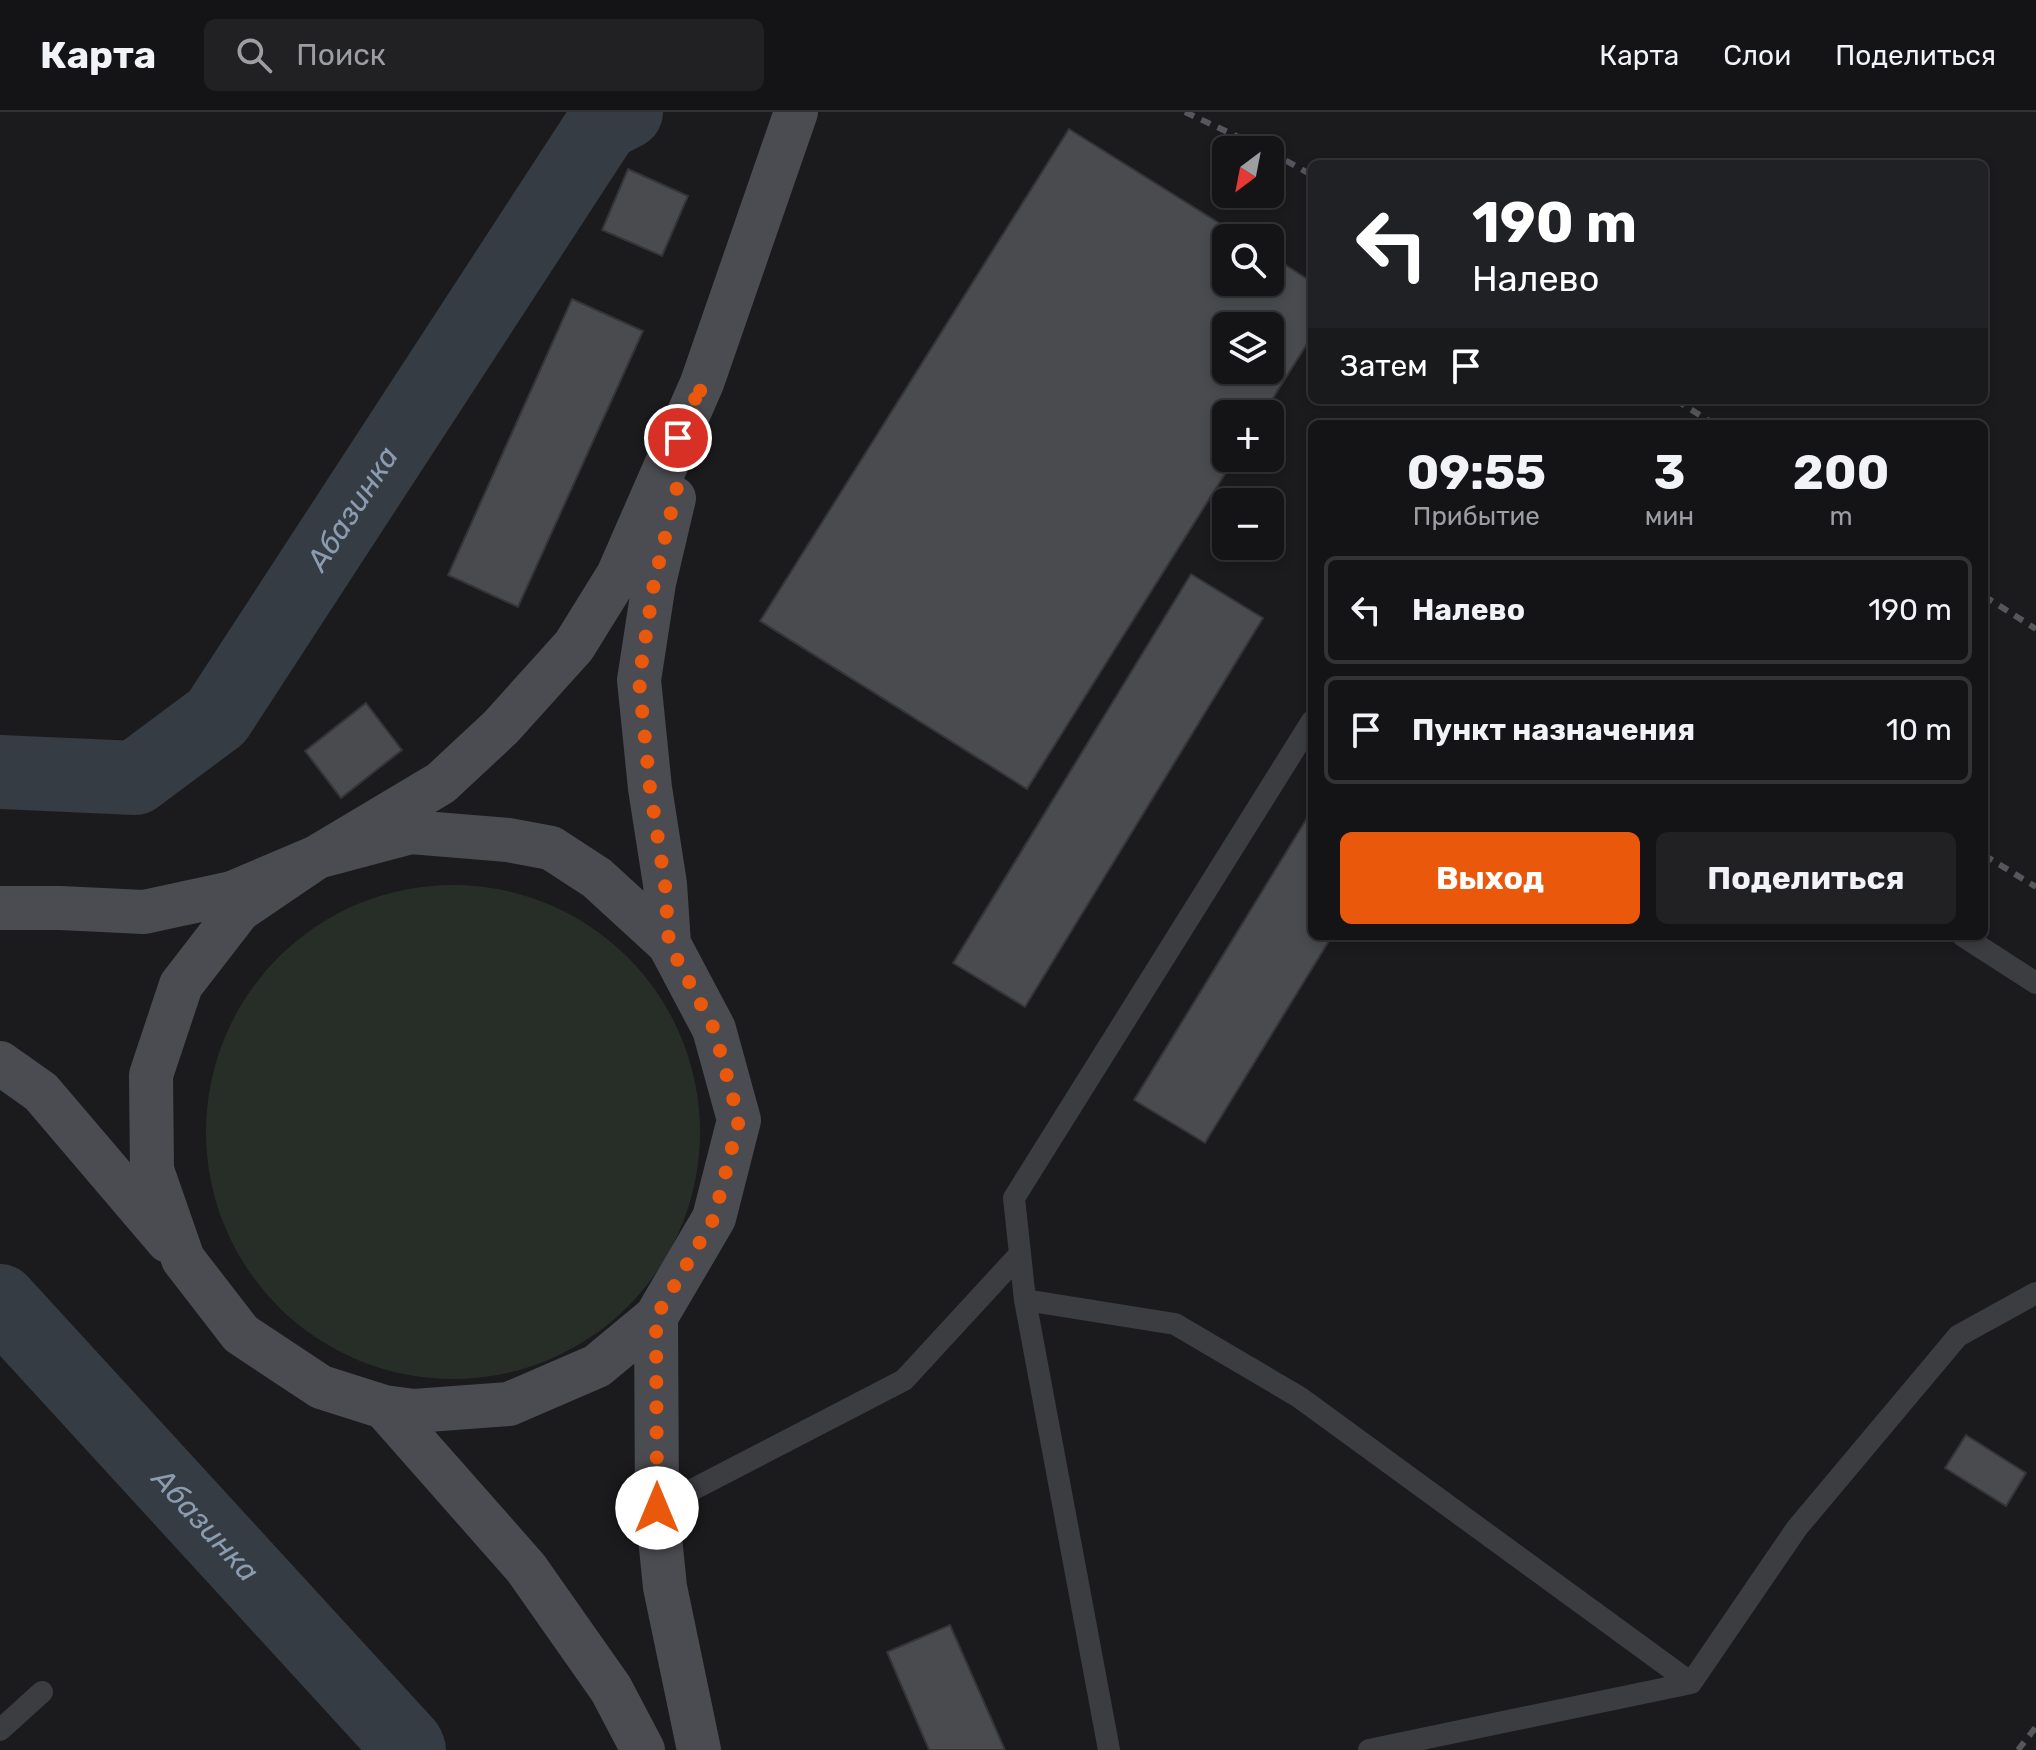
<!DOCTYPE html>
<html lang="ru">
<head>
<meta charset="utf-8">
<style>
	body { margin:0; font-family:Rubik,sans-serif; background:#212123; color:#f1f3f6; height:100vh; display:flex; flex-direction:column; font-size:30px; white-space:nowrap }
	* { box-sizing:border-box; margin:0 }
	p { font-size:26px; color:#9d9ea1 }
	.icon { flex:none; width:44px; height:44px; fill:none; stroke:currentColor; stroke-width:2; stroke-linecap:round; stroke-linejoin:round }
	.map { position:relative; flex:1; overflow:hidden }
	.drawer { position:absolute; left:1308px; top:308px; width:680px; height:520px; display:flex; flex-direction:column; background:#141416; border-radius:12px; box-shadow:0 4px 12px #0003,0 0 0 2px #333335 }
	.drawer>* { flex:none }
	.hud { position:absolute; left:1308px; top:48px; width:680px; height:244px; border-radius:12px; box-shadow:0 4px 12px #0003,0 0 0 2px #333335; background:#202124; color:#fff; overflow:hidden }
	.needle { width:52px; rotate:212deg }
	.buttons { position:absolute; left:1212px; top:24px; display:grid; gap:16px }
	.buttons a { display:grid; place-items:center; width:72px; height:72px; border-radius:12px; background:#141416; box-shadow:0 4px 12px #0003,0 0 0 2px #333335; font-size:40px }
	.pin { position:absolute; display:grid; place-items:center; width:68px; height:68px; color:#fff; margin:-34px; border:4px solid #fff; border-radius:50%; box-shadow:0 2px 8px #0007 }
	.me { position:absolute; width:88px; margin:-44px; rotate:0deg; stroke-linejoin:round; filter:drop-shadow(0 0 6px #0008) }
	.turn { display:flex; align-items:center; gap:28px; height:168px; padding:0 32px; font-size:36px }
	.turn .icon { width:104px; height:104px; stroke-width:2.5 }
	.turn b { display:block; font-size:56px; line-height:68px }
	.then { display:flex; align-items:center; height:76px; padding:0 32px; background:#0003; gap:16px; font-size:30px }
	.eta { display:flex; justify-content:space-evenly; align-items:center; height:136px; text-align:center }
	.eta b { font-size:48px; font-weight:700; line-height:56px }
	.primary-button { display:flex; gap:16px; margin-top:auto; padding:16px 32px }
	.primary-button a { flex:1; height:92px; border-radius:12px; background:#ea580c; color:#fff; font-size:32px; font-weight:700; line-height:92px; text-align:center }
	.primary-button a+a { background:#212123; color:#f1f3f6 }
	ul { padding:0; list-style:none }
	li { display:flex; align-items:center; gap:24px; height:108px; margin:0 16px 12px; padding:0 16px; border:4px solid #333335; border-radius:12px }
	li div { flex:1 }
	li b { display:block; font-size:30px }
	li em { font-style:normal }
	header { display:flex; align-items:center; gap:48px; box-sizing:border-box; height:112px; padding:0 40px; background:#141416; border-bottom:2px solid #333335 }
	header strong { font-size:38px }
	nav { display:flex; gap:44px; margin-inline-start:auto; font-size:28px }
	.search { width:560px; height:72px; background:#212123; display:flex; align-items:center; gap:20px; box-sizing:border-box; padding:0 28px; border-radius:12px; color:#9d9ea1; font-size:30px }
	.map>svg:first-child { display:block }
	.green { fill:#272e28 }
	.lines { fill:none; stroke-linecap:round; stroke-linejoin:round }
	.river { stroke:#363c43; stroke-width:74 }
	.building { fill:#4a4b4e; stroke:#353538; stroke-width:2; fill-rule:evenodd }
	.lane { stroke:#3c3d41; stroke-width:22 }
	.secondary { stroke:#4a4c51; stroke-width:44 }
	.rail { stroke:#55575c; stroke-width:6; stroke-dasharray:10 8; stroke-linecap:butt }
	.route { stroke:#ea580c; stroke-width:14; stroke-dasharray:0 25.2 }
	.labels { text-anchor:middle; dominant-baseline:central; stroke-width:8; stroke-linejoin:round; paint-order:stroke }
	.water-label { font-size:30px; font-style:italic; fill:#8b9cb0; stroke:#161618 }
</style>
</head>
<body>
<header>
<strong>Карта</strong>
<div class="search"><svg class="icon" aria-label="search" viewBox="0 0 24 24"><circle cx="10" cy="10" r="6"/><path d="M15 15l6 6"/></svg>Поиск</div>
<nav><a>Карта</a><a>Слои</a><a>Поделиться</a></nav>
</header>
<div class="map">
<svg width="2036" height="1638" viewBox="0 0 2036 1638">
	<rect width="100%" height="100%" fill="#1b1b1d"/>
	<path class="green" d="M206 1020a247 247 0 1 1 494 0a247 247 0 1 1-494 0Z"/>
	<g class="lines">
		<g class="river">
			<path id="s1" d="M 0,660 L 135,666 L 217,605 L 603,12 L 626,0"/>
			<path id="s2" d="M 0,1189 L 407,1633 L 409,1638"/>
		</g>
	</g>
	<path class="building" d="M 1069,17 L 1243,126 L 1226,126 L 1226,170 L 1270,170 L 1270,143 L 1312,170 L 1312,224 L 1263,302 L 1226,302 L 1226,346 L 1235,346 L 1027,677 L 760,509 ZM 1226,214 L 1270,214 L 1270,258 L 1226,258 Z
		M 628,57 L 688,84 L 662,144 L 602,118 Z
		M 572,187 L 643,219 L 518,495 L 448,463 Z
		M 1191,462 L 1263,506 L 1025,895 L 953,851 Z
		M 366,591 L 402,638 L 341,686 L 305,639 Z
		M 1312,698 L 1312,824 L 1332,824 L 1205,1031 L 1134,988 Z
		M 1966,1323 L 2026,1361 L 2006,1394 L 1945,1356 Z
		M 950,1513 L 1005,1638 L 929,1638 L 887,1540 Z"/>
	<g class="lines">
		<path class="lane" d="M 1963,824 L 2036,871
			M 1025,1188 L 1175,1212 L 1299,1285 L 1691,1571
			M 657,1396 L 904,1268 L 1020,1142
			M 0,1618 L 42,1580
			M 1109,1638 L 1025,1188 L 1014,1086 L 1312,609
			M 1369,1638 L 1691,1571 L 1797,1416 L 1958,1224 L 2036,1181"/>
		<path class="secondary" d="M 0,796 L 60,796 L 144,800 L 232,781 L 317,745 L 411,720 L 508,728 L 551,736 L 597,766 L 669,832 L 714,917 L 739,1008 L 714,1106 L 656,1205 L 597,1254 L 509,1292 L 414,1299 L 384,1295 L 321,1275 L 241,1222 L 183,1147 L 152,1058 L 151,963 L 181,873 L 239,798 L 317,745 L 441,671 L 501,615 L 574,534 L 618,463 L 702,271 L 796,0
			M 669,832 L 665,772 L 650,676 L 639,568 L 654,471 L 674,386
			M 0,951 L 41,980 L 168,1129
			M 656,1205 L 657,1396 L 665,1475 L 699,1638
			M 384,1295 L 526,1456 L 611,1577 L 643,1638"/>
		<path class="rail" d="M 1185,0 L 1266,38
			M 1270,40 L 1312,63
			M 1676,288 L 1714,312
			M 1984,484 L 2036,517
			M 1984,743 L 2036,775
			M 2018,1638 L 2036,1615"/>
	</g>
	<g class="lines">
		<path class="route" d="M 657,1396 L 656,1205 L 714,1106 L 739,1008 L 714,917 L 669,832 L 665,772 L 650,676 L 639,568 L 654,471 L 702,271 L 678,326"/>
	</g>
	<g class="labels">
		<g class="water-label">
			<text stroke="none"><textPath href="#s1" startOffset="486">Абазинка</textPath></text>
			<text stroke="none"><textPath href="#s2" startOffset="304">Абазинка</textPath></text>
		</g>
	</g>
</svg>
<div class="buttons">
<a><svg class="needle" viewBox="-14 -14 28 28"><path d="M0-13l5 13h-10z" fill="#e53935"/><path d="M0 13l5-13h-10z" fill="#9d9ea1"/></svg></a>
<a><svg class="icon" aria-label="search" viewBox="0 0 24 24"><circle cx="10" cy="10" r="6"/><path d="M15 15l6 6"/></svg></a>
<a><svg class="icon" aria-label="layers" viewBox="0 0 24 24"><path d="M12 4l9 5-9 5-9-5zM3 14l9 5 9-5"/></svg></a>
<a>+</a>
<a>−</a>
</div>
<div class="pin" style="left:678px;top:326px;background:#d93025"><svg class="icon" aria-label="arrive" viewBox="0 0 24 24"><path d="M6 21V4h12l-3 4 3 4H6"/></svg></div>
<svg class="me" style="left:657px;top:1396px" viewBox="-20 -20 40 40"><circle r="19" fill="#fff"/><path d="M0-13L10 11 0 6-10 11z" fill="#ea580c"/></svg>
<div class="hud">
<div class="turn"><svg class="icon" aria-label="left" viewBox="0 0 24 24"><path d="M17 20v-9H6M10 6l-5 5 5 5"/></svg><div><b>190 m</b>Налево</div></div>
<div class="then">Затем<svg class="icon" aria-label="arrive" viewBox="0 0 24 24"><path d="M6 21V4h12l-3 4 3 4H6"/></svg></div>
</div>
<section class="drawer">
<div class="eta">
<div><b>09:55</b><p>Прибытие</p></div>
<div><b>3</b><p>мин</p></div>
<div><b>200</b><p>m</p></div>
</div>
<ul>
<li><svg class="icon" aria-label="left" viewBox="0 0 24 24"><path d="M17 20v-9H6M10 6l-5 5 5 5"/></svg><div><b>Налево</b></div><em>190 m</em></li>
<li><svg class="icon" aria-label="arrive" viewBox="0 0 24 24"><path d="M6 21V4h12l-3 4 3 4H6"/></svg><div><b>Пункт назначения</b></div><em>10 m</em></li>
</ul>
<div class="primary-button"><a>Выход</a><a>Поделиться</a></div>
</section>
</div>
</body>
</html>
